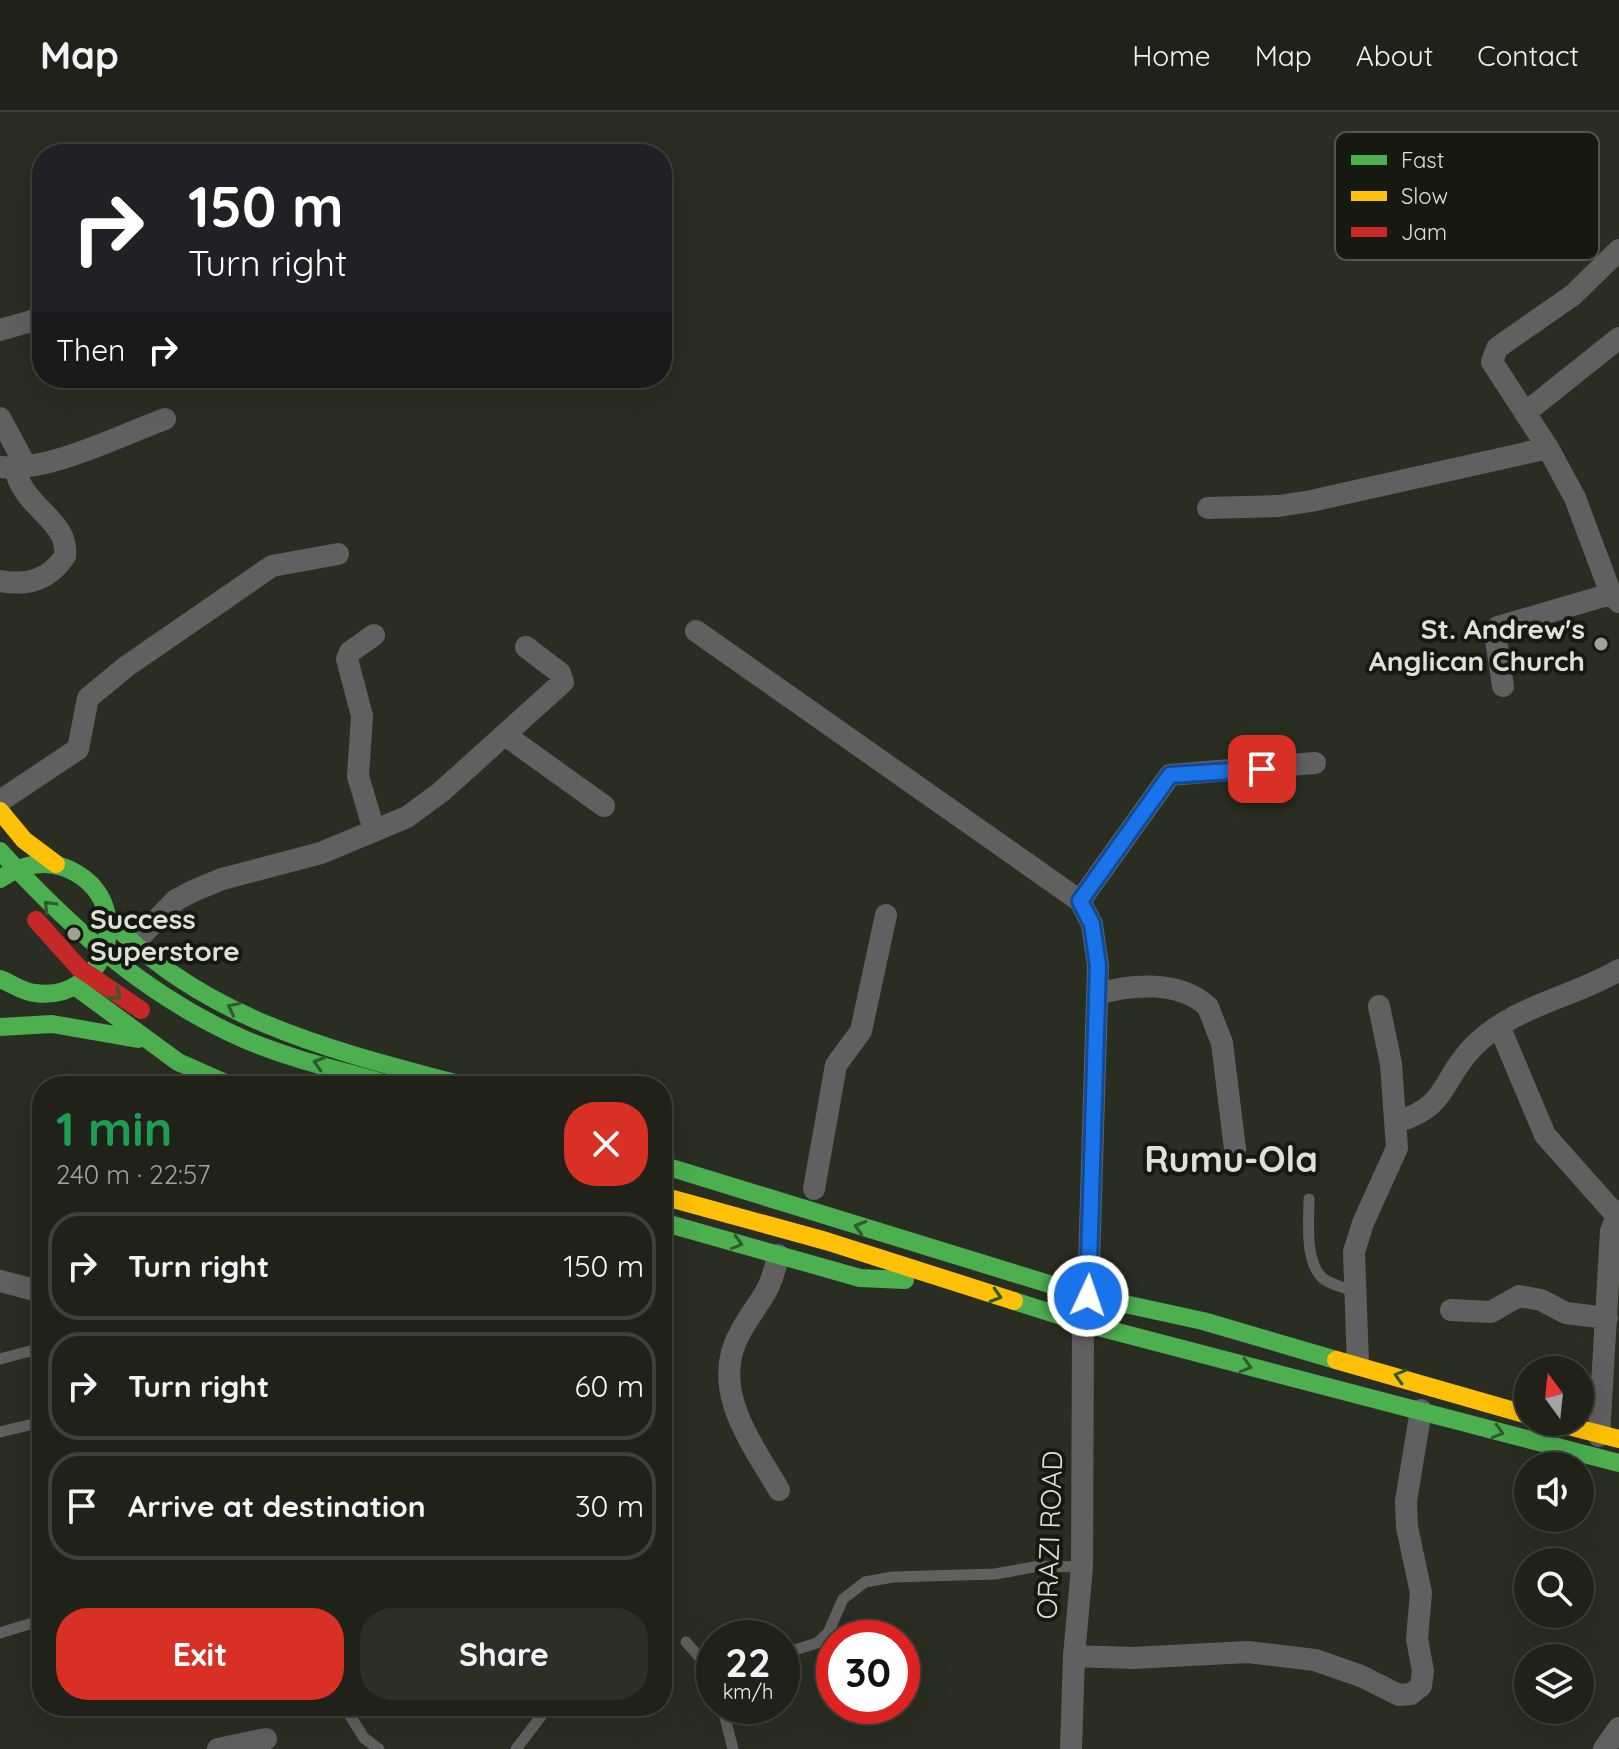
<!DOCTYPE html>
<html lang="en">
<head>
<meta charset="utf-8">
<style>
	body { margin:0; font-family:Quicksand,sans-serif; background:#2d2f26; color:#f1f3f6; height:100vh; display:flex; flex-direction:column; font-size:30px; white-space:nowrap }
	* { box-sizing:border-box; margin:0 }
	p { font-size:26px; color:#a2a4a2 }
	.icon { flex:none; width:44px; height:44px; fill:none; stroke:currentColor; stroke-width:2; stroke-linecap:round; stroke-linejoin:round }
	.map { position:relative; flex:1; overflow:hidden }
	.side { position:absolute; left:32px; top:964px; width:640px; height:640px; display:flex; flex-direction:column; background:#202219; border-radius:32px; box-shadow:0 8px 32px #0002,0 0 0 2px #3d3f38 }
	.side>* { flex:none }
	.guide { position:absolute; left:32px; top:32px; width:640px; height:244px; border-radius:32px; box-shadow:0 8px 32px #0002,0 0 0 2px #3d3f38; background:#202124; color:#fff; overflow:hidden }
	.needle { width:52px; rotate:345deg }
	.buttons { position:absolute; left:1514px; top:1244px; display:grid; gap:16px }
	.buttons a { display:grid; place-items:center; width:80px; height:80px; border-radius:50%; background:#202219; box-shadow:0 8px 32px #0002,0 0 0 2px #3d3f38; font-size:40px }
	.speed { position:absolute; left:696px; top:1508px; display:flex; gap:16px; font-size:40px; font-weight:700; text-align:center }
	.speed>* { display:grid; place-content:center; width:104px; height:104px; border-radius:50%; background:#202219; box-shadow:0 8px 32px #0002,0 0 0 2px #3d3f38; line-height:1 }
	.speed small { font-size:20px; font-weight:400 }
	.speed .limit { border:12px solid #d22; background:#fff; color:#111 }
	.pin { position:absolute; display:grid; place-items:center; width:68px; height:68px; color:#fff; margin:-34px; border-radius:16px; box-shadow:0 4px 12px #0006 }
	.me { position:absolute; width:88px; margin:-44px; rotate:3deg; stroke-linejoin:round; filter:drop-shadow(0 0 6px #0008) }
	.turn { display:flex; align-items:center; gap:28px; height:168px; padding:0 24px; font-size:36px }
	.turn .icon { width:104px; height:104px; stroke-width:2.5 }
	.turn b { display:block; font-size:56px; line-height:68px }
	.then { display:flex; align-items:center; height:76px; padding:0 24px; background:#0003; gap:16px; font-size:30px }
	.round { display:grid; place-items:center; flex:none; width:84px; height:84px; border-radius:32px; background:#2d2f26 }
	.summary { display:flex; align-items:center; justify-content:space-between; height:136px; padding:0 24px }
	h1 { font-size:48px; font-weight:800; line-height:60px; color:#1e9e55 }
	.button { display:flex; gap:16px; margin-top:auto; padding:16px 24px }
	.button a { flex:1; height:92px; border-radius:32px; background:#d93025; color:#fff; font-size:32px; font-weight:800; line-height:92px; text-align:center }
	.button a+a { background:#2d2f26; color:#f1f3f6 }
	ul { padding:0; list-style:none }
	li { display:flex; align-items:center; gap:24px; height:108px; margin:0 16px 12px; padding:0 8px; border:4px solid #3d3f38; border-radius:32px }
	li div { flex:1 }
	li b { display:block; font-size:30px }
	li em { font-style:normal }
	header { display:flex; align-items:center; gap:48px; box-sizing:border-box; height:112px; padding:0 40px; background:#202219; border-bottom:2px solid #3d3f38 }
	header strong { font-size:38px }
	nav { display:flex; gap:44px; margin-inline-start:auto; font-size:28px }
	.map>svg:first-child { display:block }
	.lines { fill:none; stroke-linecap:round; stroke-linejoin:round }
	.lane { stroke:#616061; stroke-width:11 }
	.street { stroke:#616061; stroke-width:22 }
	.fast { stroke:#4caf50; stroke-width:18 }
	.slow { stroke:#ffc107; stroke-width:18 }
	.fast-bridge { stroke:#4caf50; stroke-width:18 }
	.jam-bridge { stroke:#c62828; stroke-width:18 }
	.oneway { stroke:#2e5c2c }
	.route-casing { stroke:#114b97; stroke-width:20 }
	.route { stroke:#1a73e8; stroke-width:14 }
	.poi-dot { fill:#9fa396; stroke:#16190f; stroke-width:3 }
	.labels { text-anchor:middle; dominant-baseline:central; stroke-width:8; stroke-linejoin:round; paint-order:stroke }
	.poi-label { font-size:28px; font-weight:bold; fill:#dee2d5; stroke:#16190f; text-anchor:end }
	.street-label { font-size:28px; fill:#dee2d5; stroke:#16190f }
	.district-label { font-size:36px; font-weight:bold; fill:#dee2d5; stroke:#16190f }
	.key { fill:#16190f; stroke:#52554a; stroke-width:2 }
	.key-label { font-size:22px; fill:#dee2d5 }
</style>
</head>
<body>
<header>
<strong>Map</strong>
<nav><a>Home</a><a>Map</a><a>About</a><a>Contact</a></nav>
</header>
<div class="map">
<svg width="1619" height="1637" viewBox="0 0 1619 1637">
	<rect width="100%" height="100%" fill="#2a2d21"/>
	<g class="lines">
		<path class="lane" d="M 1309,1087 C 1309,1109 1304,1153 1325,1168 C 1333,1173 1346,1176 1355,1180
			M 0,1247 L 42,1236
			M 0,1320 L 42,1310
			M 0,1521 L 42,1508
			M 686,1530 L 714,1562
			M 782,1542 L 817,1531 L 828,1521 L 843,1487 L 865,1470 L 893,1465 L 995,1462 L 1039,1454 L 1082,1455
			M 344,1594 L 364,1626 L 379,1637
			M 722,1594 L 733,1637
			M 516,1637 L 549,1594"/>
		<path class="street" d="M 1619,138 L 1573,183 L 1497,236 L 1492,250 L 1548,336 L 1575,386 L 1611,482 L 1619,490
			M 0,218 L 42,206
			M 1525,301 L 1619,226
			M 0,306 L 26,354
			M 1,355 C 49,360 119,324 165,307
			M 1208,396 L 1279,394 L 1311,389 L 1548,336
			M 0,469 C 28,474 49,468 65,444 C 69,407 23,397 15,356
			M 696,519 L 1080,789 L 1092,812 L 1098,854 L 1088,1184
			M 374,523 L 350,540 L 347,547 L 362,604 L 358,664 L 374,718
			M 1503,574 L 1495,521 L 1498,515 L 1611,482
			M 505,623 L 604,694
			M 0,689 L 78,637 L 88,586 L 127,554 L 272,454 L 338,442
			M 1080,789 L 1170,663 L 1315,651
			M 133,832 L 176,788 L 193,779 L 222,767 L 321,741 L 407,705 L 441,680 L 563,570 L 560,561 L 526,535
			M 1098,882 C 1131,872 1180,868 1208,895 L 1222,931 L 1235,1037
			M 1500,916 L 1545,1023 L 1616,1103
			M 1397,1010 C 1449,994 1440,969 1473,935 C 1512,894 1572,886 1619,858
			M 814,1077 L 836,953 L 861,919 L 886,803
			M 778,1143 C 770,1184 760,1185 741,1219 C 708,1275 751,1330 779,1378
			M 0,1169 L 42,1180
			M 1451,1198 L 1491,1200 L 1519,1184 L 1541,1188 L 1566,1201 L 1607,1206
			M 1358,1252 L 1354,1140 L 1363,1111 L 1397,1036 L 1391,952 L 1379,894
			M 1599,1324 L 1611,1119 L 1619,1099
			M 1074,1544 L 1132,1546 L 1248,1540 L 1315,1548 L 1361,1564 L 1399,1583 L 1411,1582 L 1421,1574 L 1423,1559 L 1417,1527 L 1421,1481 L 1407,1415 L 1406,1389 L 1421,1298
			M 218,1637 L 266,1627
			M 1071,1637 L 1074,1544 L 1082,1455 L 1083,1211
			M 1604,1637 L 1619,1616"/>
		<path class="fast" d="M 0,767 C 24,751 50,746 76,761 C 137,796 104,891 35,881 C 23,880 11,871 0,867
			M 109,807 C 202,908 338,940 466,974
			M 76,875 L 178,950 L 232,974
			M 0,915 L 52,912 L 138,927
			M 662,1053 L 1088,1184 L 1203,1209 L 1336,1248
			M 662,1110 L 860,1166 L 905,1168
			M 1014,1189 L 1083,1211 L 1619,1351"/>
		<path class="slow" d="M 0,699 L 24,728 L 56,752
			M 662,1084 L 826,1129 L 1014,1189
			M 1336,1248 L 1528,1303
			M 1553,1310 L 1619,1327"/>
		<path class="fast-bridge" d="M 0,739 C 71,817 149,886 246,928 C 293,948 344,959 393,974"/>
		<path class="jam-bridge" d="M 36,808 L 79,856 L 141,898"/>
	</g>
	<defs><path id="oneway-chevron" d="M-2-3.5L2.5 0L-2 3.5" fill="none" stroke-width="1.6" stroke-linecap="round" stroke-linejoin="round" transform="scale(2)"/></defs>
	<g class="oneway">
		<use href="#oneway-chevron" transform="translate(49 794) rotate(-134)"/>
		<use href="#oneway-chevron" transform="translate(116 883) rotate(37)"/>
		<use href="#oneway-chevron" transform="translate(233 896) rotate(-154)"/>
		<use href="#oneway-chevron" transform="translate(319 951) rotate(-163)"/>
		<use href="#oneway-chevron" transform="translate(860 1115) rotate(-163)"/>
		<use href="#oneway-chevron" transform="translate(737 1131) rotate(16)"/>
		<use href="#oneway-chevron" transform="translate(996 1184) rotate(17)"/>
		<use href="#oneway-chevron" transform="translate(1246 1254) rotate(16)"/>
		<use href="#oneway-chevron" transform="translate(1400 1264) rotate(-164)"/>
		<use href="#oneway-chevron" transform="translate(1498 1320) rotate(16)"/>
	</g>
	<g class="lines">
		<g class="route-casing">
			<path id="route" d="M 1088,1184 L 1098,854 L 1092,812 L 1080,789 L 1170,663 L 1262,657"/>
		</g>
		<use href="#route" class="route"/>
	</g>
	<g class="poi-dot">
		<circle cx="1601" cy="532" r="8"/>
		<circle cx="74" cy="822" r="8"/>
	</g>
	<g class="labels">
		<g class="poi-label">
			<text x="1585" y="516">St. Andrew's<tspan x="1585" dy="32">Anglican Church</tspan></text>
			<text x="90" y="806" text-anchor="start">Success<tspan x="90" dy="32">Superstore</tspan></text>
		</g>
		<g class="street-label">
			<text transform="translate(1049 1423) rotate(-88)">ORAZI ROAD</text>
		</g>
		<g class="district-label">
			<text x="1231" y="1046">Rumu-Ola</text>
		</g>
	</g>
	<rect x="1335" y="20" width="264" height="128" rx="12" class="key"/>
	<rect x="1351" y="43" width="36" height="10" fill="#4caf50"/>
	<rect x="1351" y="79" width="36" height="10" fill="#ffc107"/>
	<rect x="1351" y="115" width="36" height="10" fill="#c62828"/>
	<g class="key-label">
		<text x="1401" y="56">Fast</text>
		<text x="1401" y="92">Slow</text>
		<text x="1401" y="128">Jam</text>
	</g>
</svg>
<div class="buttons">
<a><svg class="needle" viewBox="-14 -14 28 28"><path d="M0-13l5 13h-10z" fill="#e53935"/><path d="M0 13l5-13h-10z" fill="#a2a4a2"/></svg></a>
<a><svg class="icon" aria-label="sound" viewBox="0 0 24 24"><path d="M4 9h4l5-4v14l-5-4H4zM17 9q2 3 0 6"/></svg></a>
<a><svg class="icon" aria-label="search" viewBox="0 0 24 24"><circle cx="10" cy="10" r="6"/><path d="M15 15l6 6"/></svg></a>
<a><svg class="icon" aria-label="layers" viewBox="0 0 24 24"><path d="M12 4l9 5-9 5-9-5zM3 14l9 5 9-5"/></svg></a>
</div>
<div class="speed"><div>22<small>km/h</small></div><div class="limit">30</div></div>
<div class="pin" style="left:1262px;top:657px;background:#d93025"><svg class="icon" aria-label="arrive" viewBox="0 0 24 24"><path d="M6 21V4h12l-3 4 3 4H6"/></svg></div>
<svg class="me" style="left:1088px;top:1184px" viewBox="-20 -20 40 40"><circle r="17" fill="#1a73e8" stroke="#fff" stroke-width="3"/><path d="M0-11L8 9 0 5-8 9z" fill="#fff"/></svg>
<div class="guide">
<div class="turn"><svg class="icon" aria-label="right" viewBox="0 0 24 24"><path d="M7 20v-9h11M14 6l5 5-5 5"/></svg><div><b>150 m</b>Turn right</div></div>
<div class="then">Then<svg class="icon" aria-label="right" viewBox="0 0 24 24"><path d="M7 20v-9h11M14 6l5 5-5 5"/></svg></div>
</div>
<section class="side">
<div class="summary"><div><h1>1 min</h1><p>240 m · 22:57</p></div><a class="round" style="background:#d93025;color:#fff"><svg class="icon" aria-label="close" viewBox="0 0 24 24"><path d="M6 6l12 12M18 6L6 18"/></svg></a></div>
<ul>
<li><svg class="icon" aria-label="right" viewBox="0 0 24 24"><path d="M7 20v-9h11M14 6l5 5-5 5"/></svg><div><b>Turn right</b></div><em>150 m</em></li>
<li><svg class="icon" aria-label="right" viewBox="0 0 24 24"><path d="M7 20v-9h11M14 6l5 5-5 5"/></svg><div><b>Turn right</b></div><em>60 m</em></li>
<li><svg class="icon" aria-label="arrive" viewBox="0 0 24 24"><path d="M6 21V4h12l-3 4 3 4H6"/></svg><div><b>Arrive at destination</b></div><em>30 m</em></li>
</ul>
<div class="button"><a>Exit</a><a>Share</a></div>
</section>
</div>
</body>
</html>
